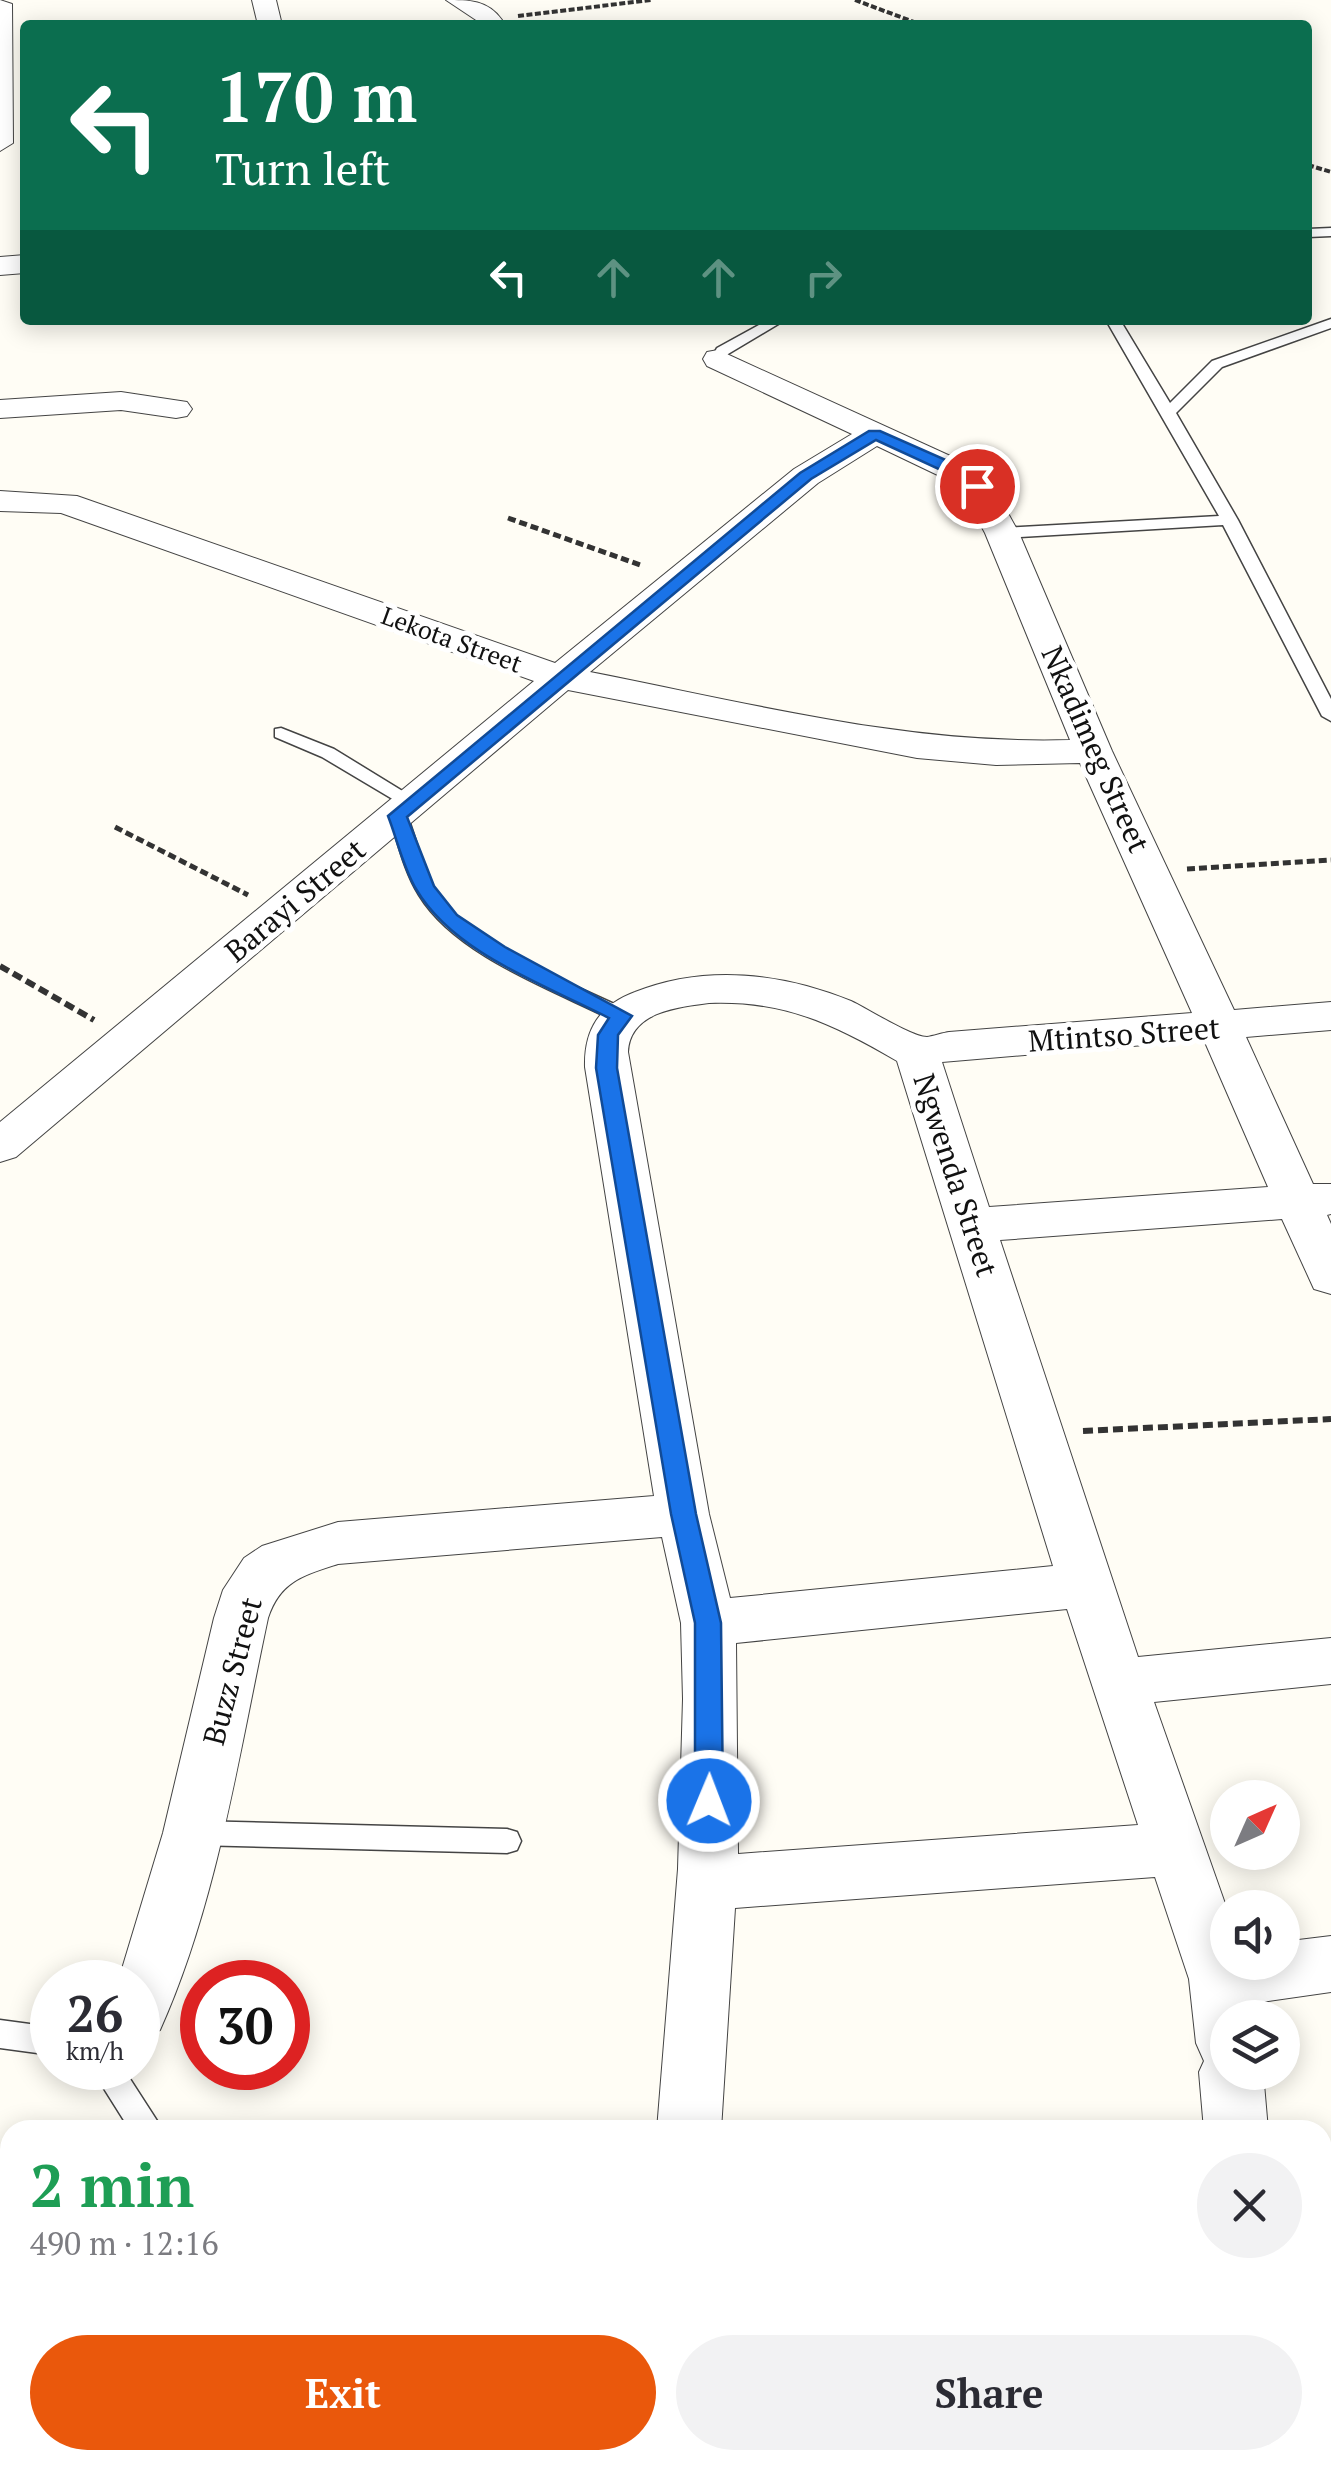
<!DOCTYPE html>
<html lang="en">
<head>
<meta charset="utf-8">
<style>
	body { margin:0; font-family:"PT Serif",serif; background:#f2f2f3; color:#2b2b33; height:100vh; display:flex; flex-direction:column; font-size:38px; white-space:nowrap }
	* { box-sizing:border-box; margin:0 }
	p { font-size:32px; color:#7c7c81 }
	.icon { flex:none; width:55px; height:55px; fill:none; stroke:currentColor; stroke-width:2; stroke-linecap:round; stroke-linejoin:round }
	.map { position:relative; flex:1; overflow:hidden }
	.details { position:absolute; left:0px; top:2120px; width:1332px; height:350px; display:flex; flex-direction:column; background:#fff; border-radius:30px 30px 0 0; box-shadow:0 5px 25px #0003 }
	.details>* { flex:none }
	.guide { position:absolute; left:20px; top:20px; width:1292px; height:305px; border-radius:10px; box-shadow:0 5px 25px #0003; background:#0b6e4f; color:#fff; overflow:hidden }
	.needle { width:65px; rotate:45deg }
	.buttons { position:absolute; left:1210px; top:1780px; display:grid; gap:20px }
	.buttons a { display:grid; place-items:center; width:90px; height:90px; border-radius:50%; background:#fff; box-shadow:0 5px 25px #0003; font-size:50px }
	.speed { position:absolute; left:30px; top:1960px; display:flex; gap:20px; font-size:50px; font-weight:700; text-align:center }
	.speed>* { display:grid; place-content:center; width:130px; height:130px; border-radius:50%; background:#fff; box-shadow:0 5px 25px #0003; line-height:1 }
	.speed small { font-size:25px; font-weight:400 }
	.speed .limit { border:15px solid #d22; background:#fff; color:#111 }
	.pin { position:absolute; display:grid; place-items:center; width:85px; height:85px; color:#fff; margin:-42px; border:5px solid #fff; border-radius:50%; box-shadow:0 2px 10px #0007 }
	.me { position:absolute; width:110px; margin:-55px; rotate:1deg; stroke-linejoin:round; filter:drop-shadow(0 0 8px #0008) }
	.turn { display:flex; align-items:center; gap:35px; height:210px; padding:0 30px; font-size:45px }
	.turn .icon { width:130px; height:130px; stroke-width:2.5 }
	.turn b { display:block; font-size:70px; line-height:85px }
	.lanes { display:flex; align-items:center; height:95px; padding:0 30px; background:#0003; justify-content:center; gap:50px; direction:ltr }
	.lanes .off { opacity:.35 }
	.round { display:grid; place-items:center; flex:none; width:105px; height:105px; border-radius:52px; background:#f2f2f3 }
	.headline { display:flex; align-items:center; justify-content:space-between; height:170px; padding:0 30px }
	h1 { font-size:60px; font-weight:700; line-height:75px; color:#1e9e55 }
	.primary-button { display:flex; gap:20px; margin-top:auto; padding:20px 30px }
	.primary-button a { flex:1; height:115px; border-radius:60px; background:#ea580c; color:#fff; font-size:40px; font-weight:700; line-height:115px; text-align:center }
	.primary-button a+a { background:#f2f2f3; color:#2b2b33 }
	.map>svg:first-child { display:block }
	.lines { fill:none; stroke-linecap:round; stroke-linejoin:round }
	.lane-casing { stroke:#444; stroke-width:3 }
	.street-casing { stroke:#444; stroke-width:2 }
	.path-far2 { stroke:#333; stroke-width:4; stroke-dasharray:6 2.5; stroke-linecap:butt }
	.path-far1 { stroke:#333; stroke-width:5; stroke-dasharray:8 4; stroke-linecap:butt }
	.path { stroke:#333; stroke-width:6; stroke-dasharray:10 5; stroke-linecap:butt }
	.lane { fill:#fff; fill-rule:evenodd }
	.street { fill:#fff; fill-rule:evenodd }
	.route { fill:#1a73e8; stroke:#114b97; stroke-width:2.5 }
	.labels { text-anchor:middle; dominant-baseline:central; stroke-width:10; stroke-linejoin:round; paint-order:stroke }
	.far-street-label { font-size:25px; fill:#111; stroke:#fff }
	.street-label { font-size:30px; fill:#111; stroke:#fff }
</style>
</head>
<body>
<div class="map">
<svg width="1331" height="2470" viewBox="0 0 1331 2470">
	<rect width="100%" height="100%" fill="#fffdf5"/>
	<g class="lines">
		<g class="lane-casing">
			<path id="lane" d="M 1331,228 L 1331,236 L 1308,237 L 1308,229 Z
				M 1331,319 L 1331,328 L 1222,367 L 1176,413 L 1238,520 L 1331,699 L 1331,721 L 1322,716 L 1223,525 L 1002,538 L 994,533 L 1002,528 L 1219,516 L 1106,320 L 1120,320 L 1170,403 L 1212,361 Z
				M 768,320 L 785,320 L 728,354 L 723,362 L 713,362 L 711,359 L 717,348 Z
				M 281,728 L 334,749 L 422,803 L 420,807 L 406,807 L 322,757 L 275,737 L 275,729 Z
				M 398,809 L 407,815 C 417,841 423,871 438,895 C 470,945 576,985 629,1011 L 632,1016 L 629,1021 L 615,1021 C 554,990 456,956 419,895 C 404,871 398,842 389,815 Z
				M 195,1821 L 507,1829 L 517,1832 L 521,1841 L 517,1850 L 507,1853 L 195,1845 L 185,1842 L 181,1833 L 185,1824 Z
				M 0,2020 L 52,2027 L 52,2055 L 0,2048 Z
				M 91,2068 L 123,2068 L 163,2130 L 130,2130 Z
				M 1322,2234 L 1331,2234 L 1331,2266 L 1322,2266 Z"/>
		</g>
		<g class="street-casing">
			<path id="street" d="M 0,0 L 12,4 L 13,143 L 0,151 Z
				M 252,0 L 276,0 L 282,25 L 258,25 Z
				M 446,0 C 469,0 488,0 502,20 L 499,25 L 473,25 L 476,20 Z
				M 25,255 L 25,273 L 0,275 L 0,257 Z
				M 718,350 L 970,465 L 989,479 L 1019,533 L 1112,751 L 1234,1010 L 1331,1002 L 1331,1030 L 1246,1037 L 1313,1184 L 1331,1184 L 1331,1214 L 1327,1215 L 1331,1224 L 1331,1294 L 1314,1289 L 1282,1219 L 1000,1240 L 1138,1657 L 1331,1638 L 1331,1684 L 1154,1702 L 1228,1912 L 1228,1962 L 1282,1962 L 1282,1942 L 1331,1936 L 1331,1992 L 1254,2003 L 1256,2018 L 1228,2018 L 1228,2072 L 1263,2072 L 1268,2130 L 1204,2130 L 1199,2072 L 1204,2061 L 1196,2043 L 1189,1979 L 1155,1877 L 735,1908 L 721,2130 L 657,2130 L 678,1869 L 683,1699 L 681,1623 L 662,1537 L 338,1564 C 304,1575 280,1581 268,1618 C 239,1753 217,1904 160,2030 L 138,2039 L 138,1982 L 118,1982 L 163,1833 L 214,1618 L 223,1590 L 244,1558 L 262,1546 L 338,1522 L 654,1496 L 585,1067 C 584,1029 600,1005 635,992 C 705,964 783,973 851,1001 C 868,1009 912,1037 927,1037 C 934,1036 942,1033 949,1032 L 1192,1013 L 1080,763 L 996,765 L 917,758 L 568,690 L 16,1157 L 0,1162 L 0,1122 L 534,681 L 61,513 L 0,511 L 0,491 L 77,496 L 555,663 L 794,469 L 852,434 L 707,366 L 703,359 L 707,352 ZM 877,446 L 946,479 L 963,492 L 985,533 L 1070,740 C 907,745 749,703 590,672 L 818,483 ZM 709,1003 C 784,1000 834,1024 897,1061 L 1053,1566 L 730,1598 L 709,1514 L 628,1052 C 630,1012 677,1007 709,1003 ZM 1204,1040 L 1268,1187 L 989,1207 L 942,1062 ZM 1067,1609 L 1138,1825 L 738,1854 L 736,1643 Z
				M 121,392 L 187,402 L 192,409 L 187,416 L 176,418 L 121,410 L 0,418 L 0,400 Z"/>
		</g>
		<path class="path-far2" d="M 855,0 L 922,25
			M 518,16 L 651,0
			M 1308,165 L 1331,172"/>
		<path class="path-far1" d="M 508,518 L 643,566
			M 115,827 L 248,895
			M 1187,869 L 1331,860"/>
		<path class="path" d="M 0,966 L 94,1020
			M 1083,1431 L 1331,1419"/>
		<use href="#lane" class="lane"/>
		<use href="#street" class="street"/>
	</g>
	<path class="route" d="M 869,431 L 880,431 L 964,468 L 985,486 L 971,489 L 952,475 L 876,440 L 811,479 L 407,817 L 434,886 L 457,915 L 505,947 L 632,1016 L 618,1035 L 617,1068 L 696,1514 L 721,1623 L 723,1801 L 719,1810 L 709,1813 L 699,1810 L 695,1801 L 695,1623 L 671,1514 L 596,1068 L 598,1035 L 609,1018 C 546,985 454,954 416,889 C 403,867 397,839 388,816 L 800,473 Z"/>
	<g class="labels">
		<g class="far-street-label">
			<text transform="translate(452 639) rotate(20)">Lekota Street</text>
		</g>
		<g class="street-label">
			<text transform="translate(1096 749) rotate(66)">Nkadimeg Street</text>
			<text transform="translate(295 900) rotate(-40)">Barayi Street</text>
			<text transform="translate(1124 1034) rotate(-4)">Mtintso Street</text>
			<text transform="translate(956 1175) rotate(72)">Ngwenda Street</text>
			<text transform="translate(232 1671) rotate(-75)">Buzz Street</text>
		</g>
	</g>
</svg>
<div class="buttons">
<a><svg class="needle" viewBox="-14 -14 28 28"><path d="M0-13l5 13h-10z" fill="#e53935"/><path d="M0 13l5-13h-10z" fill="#7c7c81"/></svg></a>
<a><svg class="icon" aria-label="sound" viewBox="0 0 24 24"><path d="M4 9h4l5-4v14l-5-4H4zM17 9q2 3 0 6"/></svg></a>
<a><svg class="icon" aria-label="layers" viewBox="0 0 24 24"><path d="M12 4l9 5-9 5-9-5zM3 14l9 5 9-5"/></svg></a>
</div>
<div class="speed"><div>26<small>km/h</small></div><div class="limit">30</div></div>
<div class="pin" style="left:977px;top:486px;background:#d93025"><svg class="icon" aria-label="arrive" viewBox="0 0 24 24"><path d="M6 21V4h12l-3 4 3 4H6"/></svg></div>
<svg class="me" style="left:709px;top:1801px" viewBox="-20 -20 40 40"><circle r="17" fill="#1a73e8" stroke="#fff" stroke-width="3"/><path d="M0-11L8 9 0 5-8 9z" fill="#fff"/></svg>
<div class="guide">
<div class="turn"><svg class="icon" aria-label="left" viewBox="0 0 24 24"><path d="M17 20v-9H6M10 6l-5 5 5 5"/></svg><div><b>170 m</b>Turn left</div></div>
<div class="lanes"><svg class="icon" aria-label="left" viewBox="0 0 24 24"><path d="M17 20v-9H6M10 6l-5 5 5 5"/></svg><svg class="icon off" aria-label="ahead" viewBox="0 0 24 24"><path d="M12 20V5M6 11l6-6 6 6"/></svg><svg class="icon off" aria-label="ahead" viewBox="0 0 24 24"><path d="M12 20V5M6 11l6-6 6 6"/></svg><svg class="icon off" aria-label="right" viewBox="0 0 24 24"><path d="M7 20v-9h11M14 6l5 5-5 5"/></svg></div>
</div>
<section class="details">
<div class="headline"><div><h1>2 min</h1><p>490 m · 12:16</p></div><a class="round"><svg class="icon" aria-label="close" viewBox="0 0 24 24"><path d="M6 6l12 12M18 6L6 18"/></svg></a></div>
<div class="primary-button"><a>Exit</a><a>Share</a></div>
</section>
</div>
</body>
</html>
